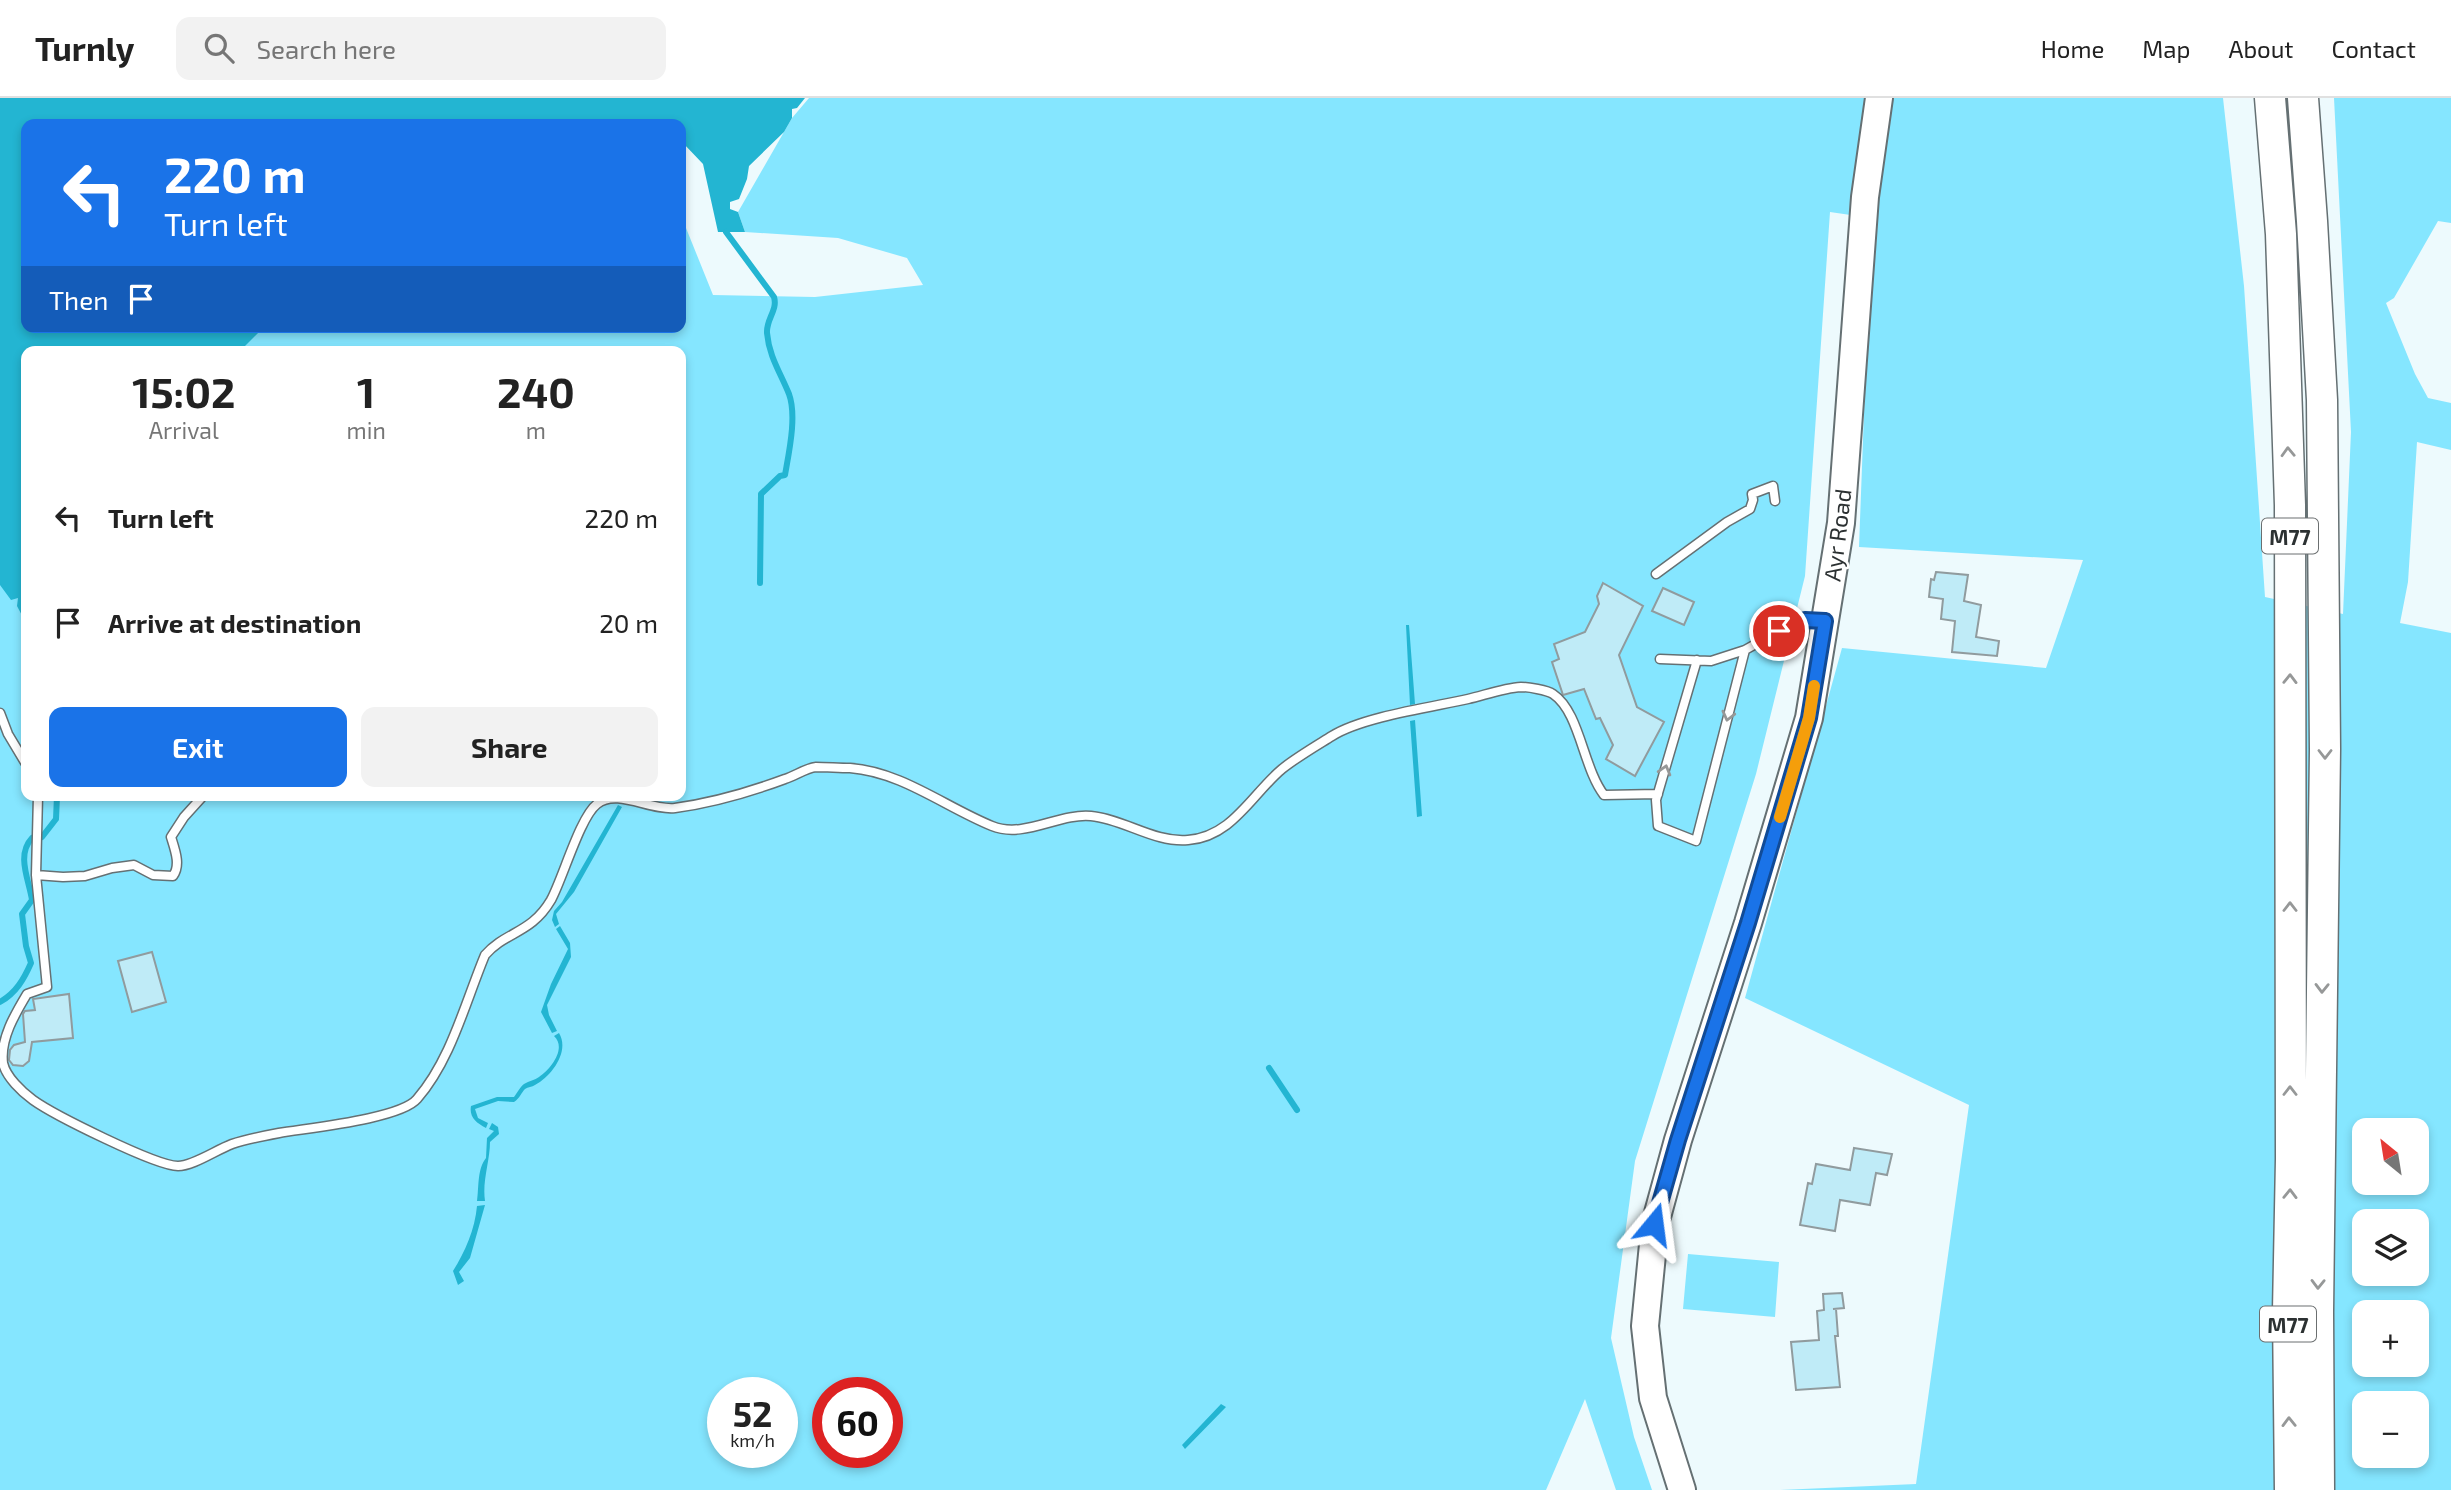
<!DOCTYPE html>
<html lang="en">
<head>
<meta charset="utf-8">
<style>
	body { margin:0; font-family:"Exo 2",sans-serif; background:#f2f2f2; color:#222; height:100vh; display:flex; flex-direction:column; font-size:26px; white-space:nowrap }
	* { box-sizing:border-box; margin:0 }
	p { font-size:23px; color:#767676 }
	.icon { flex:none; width:38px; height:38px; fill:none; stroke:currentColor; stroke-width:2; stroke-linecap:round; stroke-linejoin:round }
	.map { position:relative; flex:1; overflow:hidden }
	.sheet { position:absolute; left:21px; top:248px; width:665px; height:455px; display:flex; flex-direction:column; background:#fff; border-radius:14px; box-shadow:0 4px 10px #0003 }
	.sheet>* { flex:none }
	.top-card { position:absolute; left:21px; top:21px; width:665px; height:214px; border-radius:14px; box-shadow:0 4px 10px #0003; background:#1a73e8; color:#fff; overflow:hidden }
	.needle { width:46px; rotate:330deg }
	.fabs { position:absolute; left:2352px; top:1020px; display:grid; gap:14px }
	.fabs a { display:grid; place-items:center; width:77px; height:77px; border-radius:14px; background:#fff; box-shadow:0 4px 10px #0003; font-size:35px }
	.speed { position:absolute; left:707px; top:1279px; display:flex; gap:14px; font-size:35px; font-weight:700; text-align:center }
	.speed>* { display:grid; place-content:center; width:91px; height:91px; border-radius:50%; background:#fff; box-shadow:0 4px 10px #0003; line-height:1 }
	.speed small { font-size:18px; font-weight:400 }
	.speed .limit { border:10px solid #d22; background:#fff; color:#111 }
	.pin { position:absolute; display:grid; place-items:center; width:60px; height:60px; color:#fff; margin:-30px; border:4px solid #fff; border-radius:50%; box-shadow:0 2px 7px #0007 }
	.me { position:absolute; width:77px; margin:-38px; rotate:16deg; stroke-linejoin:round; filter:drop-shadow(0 0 5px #0008) }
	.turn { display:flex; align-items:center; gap:24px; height:147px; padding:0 28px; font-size:32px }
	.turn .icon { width:91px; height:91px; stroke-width:2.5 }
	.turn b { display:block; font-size:49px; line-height:60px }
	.then { display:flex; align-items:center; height:66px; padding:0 28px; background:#0003; gap:14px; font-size:26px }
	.eta { display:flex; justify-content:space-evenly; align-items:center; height:119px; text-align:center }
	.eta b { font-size:42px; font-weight:700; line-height:49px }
	.cta { display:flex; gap:14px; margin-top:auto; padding:14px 28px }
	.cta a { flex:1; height:80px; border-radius:14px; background:#1a73e8; color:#fff; font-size:28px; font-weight:700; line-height:80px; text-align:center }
	.cta a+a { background:#f2f2f2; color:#222 }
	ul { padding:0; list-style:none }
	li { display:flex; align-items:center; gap:21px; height:105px; padding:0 28px }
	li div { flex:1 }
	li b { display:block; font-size:26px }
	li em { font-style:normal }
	header { display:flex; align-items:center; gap:42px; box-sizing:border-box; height:98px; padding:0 35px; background:#fff; border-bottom:2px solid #e0e0e0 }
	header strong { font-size:33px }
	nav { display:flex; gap:38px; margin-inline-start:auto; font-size:24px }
	.search { width:490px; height:63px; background:#f2f2f2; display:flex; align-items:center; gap:18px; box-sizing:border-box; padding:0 24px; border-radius:14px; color:#767676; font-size:26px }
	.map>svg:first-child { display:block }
	.green { fill:#85e6ff; fill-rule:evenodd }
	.water { fill:#23b5d2 }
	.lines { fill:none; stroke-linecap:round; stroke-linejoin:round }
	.stream { stroke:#23b5d2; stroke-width:6 }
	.building { fill:#bfebf7; stroke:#909b9e; stroke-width:2 }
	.lane-casing { stroke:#657073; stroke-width:11 }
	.primary-casing { stroke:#657073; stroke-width:30 }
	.highway-casing { stroke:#657073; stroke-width:33 }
	.lane { stroke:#fff; stroke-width:8 }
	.primary { stroke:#fff; stroke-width:26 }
	.highway { stroke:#fff; stroke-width:30 }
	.oneway { stroke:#969898 }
	.route-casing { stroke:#114b97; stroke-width:18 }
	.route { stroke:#1a73e8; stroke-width:12 }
	.slow { stroke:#f59e0b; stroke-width:12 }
	.labels { text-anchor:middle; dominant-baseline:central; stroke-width:5; stroke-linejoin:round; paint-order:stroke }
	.shield { fill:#fff; stroke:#6b6f70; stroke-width:2 }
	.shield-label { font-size:21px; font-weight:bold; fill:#2c3132 }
	.street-label { font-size:23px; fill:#2c3132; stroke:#fff }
</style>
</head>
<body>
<header>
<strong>Turnly</strong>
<div class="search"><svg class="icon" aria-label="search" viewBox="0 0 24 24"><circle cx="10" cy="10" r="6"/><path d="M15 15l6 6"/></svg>Search here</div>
<nav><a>Home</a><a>Map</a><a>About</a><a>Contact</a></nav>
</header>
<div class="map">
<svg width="2451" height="1392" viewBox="0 0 2451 1392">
	<rect width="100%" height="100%" fill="#edfafd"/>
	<path class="green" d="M 0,0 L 684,0 L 684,125 L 713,197 L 815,199 L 923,187 L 907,160 L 838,140 L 745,134 L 738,114 L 792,20 L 809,0 L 2223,0 L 2244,188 L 2265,499 L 2343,516 L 2351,334 L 2334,0 L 2451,0 L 2451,125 L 2438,123 L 2394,200 L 2386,205 L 2415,276 L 2428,300 L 2451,305 L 2451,352 L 2417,344 L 2408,484 L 2400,525 L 2451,535 L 2451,1392 L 1780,1392 L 1916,1386 L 1969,1007 L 1745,900 L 1842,550 L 2046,570 L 2083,462 L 1859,449 L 1865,288 L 1878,121 L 1830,114 L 1805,478 L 1756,676 L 1635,1063 L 1611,1240 L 1634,1339 L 1652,1392 L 1616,1392 L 1585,1301 L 1546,1392 L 0,1392 ZM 26,26 L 681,26 L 681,229 L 26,229 ZM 26,254 L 681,254 L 681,698 L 26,698 ZM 2364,1032 L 2417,1032 L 2417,1085 L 2364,1085 ZM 2364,1124 L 2417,1124 L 2417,1176 L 2364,1176 ZM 2364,1214 L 2417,1214 L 2417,1267 L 2364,1267 ZM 723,1295 L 782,1295 L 782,1354 L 723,1354 ZM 828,1295 L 887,1295 L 887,1354 L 828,1354 ZM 2364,1306 L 2417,1306 L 2417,1358 L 2364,1358 Z
		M 1688,1156 L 1779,1164 L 1775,1219 L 1683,1211 Z"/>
	<path class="water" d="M 0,0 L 805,0 L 797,10 L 792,11 L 792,20 L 784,34 L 749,68 L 747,81 L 739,101 L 730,104 L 730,111 L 738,114 L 745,134 L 718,134 L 703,66 L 683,45 L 681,46 L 681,26 L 26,26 L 26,229 L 264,229 L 239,254 L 26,254 L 26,525 L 17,508 L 18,500 L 11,502 L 0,487 Z
		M 1406,527 L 1409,527 L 1415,606 L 1410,607 Z
		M 1415,622 L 1422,718 L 1417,719 L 1410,623 Z
		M 618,707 L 622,709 L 574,794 L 556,816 L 559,826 L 555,829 L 552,822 L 554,813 L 562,804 Z
		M 560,828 L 570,845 L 571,859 L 547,907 L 549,917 L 557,933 L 552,935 L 541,914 L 551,886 L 568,851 L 556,831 Z
		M 559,935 C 570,953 552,978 535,987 C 532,989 528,989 525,991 C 521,995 520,1000 514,1004 L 498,1003 L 475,1011 L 478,1020 L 488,1025 L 486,1030 C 476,1025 469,1019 471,1008 L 497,999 L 514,999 C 517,995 520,989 524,986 C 529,983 535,982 539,979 C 551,971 567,950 554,938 Z
		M 492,1025 L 498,1029 L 499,1036 L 490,1044 C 490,1063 482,1083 485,1103 L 477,1103 C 479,1090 477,1071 486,1060 L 487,1040 L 494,1033 L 489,1031 Z
		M 485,1107 L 470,1160 L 459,1174 L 464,1183 L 458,1187 L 453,1173 C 465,1154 475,1131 477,1108 Z
		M 1221,1306 L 1226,1309 L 1185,1351 L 1182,1347 Z"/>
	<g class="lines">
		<path class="stream" d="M 726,134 L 774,199 C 778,212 766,221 767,235 C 769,258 780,274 789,296 C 797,318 789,354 785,377 L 780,378 L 761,396 L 760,485
			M 42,739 L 56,721 L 57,698
			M 0,904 C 16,895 24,881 31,865 L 26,848 L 22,816 L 32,802 C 29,782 16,757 32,740
			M 1269,970 L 1297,1012"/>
	</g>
	<path class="building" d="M 1936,474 L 1968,477 L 1964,503 L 1981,507 L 1976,539 L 1999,543 L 1997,558 L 1952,554 L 1955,523 L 1941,521 L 1943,501 L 1929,499 L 1931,481 L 1934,482 Z
		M 1603,485 L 1643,508 L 1619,557 L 1637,609 L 1664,624 L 1635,678 L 1606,661 L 1613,647 L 1600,620 L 1596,621 L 1584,591 L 1563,597 L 1552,564 L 1559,561 L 1554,546 L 1585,534 L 1599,506 L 1597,498 Z
		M 1663,490 L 1694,504 L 1684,527 L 1652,513 Z
		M 152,854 L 166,904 L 132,914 L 118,863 Z
		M 69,896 L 73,940 L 32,944 L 29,963 L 23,968 L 13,967 L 9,962 L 10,952 L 14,947 L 25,944 L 23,916 L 25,913 L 35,912 L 33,901 Z
		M 1854,1050 L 1892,1056 L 1887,1077 L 1876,1075 L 1870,1107 L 1840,1102 L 1835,1133 L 1800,1127 L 1808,1085 L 1812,1086 L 1816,1066 L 1850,1072 Z
		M 1842,1195 L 1844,1210 L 1833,1211 L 1836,1211 L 1838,1238 L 1835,1238 L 1840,1289 L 1796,1292 L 1791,1244 L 1819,1242 L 1817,1213 L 1824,1212 L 1823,1196 Z"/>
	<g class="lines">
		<g class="lane-casing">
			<path id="lane" d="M 1656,476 L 1727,424 L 1750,411 L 1753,402 L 1752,396 L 1773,388 L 1775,403
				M 1660,561 L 1711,563 L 1745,552 L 1779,533 L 1806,522 L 1822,523
				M 1697,562 L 1656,702 L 1658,728 L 1696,743 L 1745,552
				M 0,615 L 8,636 L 26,666
				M 38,698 L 36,777 L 47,889 L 27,896 C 15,916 0,941 3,965 C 6,979 22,994 33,1002 C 54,1017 156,1068 178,1068 C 193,1068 216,1052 232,1046 C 247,1041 263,1038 279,1035 C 307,1030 400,1021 417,1001 C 451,962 465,905 485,857 C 506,833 531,836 551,802 C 563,780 580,719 597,706 C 617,690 650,713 675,710 C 711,705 750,694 785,681 C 795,678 806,670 816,669 C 827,669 839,670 850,670 C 902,674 945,709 992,728 C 1024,741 1059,715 1091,718 C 1124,721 1154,745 1188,742 C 1232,739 1252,696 1282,671 C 1297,659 1316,648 1332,638 C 1362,619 1432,609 1468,601 C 1485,597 1504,590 1521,589 C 1528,589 1547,592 1553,596 C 1580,614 1583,670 1604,697 L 1658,696
				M 36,777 L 63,779 L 85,778 L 112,770 L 134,767 L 153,777 L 173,778 C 181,767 175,752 171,739 L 184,719 L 203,698"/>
		</g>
		<g class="primary-casing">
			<path id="primary" d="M 1682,1392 L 1653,1300 L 1645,1228 L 1655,1126 L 1678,1042 L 1748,825 L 1809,620 L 1841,425 L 1865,99 L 1879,0"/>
		</g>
		<g class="highway-casing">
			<path id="highway" d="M 2270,0 L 2281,136 L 2290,407 L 2291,1061 L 2288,1213 L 2290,1392
				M 2303,0 L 2312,123 L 2322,302 L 2325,651 L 2318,1214 L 2319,1392"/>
		</g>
		<use href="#lane" class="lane"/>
		<use href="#primary" class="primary"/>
		<use href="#highway" class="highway"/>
	</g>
	<defs><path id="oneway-chevron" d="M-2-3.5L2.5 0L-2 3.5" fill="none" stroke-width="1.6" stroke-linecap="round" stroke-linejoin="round" transform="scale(1.75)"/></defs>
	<g class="oneway">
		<use href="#oneway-chevron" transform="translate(2288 354) rotate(-92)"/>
		<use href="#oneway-chevron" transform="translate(2290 581) rotate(-89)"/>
		<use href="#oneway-chevron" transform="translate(1728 618) rotate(104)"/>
		<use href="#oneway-chevron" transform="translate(2325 656) rotate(90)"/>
		<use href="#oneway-chevron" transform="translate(1665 672) rotate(-74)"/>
		<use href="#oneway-chevron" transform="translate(2290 809) rotate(-90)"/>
		<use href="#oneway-chevron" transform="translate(2322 890) rotate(91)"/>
		<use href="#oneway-chevron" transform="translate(2290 993) rotate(-90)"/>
		<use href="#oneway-chevron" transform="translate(2290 1096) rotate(-89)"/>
		<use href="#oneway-chevron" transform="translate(2318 1186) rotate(91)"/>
		<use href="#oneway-chevron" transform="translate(2289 1324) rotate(-91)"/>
	</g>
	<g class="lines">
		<g class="route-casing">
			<path id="route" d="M 1654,1126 L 1678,1042 L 1748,825 L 1809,620 L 1825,523 L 1805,522 L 1779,533"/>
		</g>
		<use href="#route" class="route"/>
		<path class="slow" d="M 1780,719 L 1809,620 L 1814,588"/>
	</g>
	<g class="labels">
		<g class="shield">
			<rect x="2262" y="420.5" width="56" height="35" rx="5"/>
			<rect x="2260" y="1208.5" width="56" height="35" rx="5"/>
		</g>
		<g class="shield-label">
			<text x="2290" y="438">M77</text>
			<text x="2288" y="1226">M77</text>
		</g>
		<g class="street-label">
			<text transform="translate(1837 437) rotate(-83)">Ayr Road</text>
		</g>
	</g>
</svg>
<div class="fabs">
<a><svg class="needle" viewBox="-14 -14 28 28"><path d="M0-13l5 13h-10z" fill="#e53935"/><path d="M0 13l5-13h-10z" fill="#767676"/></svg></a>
<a><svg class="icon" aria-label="layers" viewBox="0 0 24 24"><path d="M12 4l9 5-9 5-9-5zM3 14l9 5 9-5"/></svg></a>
<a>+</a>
<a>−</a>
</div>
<div class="speed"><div>52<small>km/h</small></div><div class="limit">60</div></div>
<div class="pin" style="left:1779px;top:533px;background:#d93025"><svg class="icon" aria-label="arrive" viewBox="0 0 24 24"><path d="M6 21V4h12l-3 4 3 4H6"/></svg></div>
<svg class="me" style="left:1654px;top:1126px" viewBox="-20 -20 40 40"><path d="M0-17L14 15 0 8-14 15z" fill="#1a73e8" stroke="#fff" stroke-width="4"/></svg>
<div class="top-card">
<div class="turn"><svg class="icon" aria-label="left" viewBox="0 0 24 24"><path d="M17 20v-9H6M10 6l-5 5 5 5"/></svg><div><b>220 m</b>Turn left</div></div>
<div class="then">Then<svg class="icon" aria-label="arrive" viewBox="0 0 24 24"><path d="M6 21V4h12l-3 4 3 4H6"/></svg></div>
</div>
<section class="sheet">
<div class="eta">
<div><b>15:02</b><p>Arrival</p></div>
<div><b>1</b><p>min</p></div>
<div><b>240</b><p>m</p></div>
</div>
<ul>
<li><svg class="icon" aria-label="left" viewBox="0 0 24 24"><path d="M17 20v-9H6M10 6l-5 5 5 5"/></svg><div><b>Turn left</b></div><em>220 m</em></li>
<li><svg class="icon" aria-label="arrive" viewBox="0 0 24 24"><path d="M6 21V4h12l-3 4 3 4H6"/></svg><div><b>Arrive at destination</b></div><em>20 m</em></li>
</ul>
<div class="cta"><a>Exit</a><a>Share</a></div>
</section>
</div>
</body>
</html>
